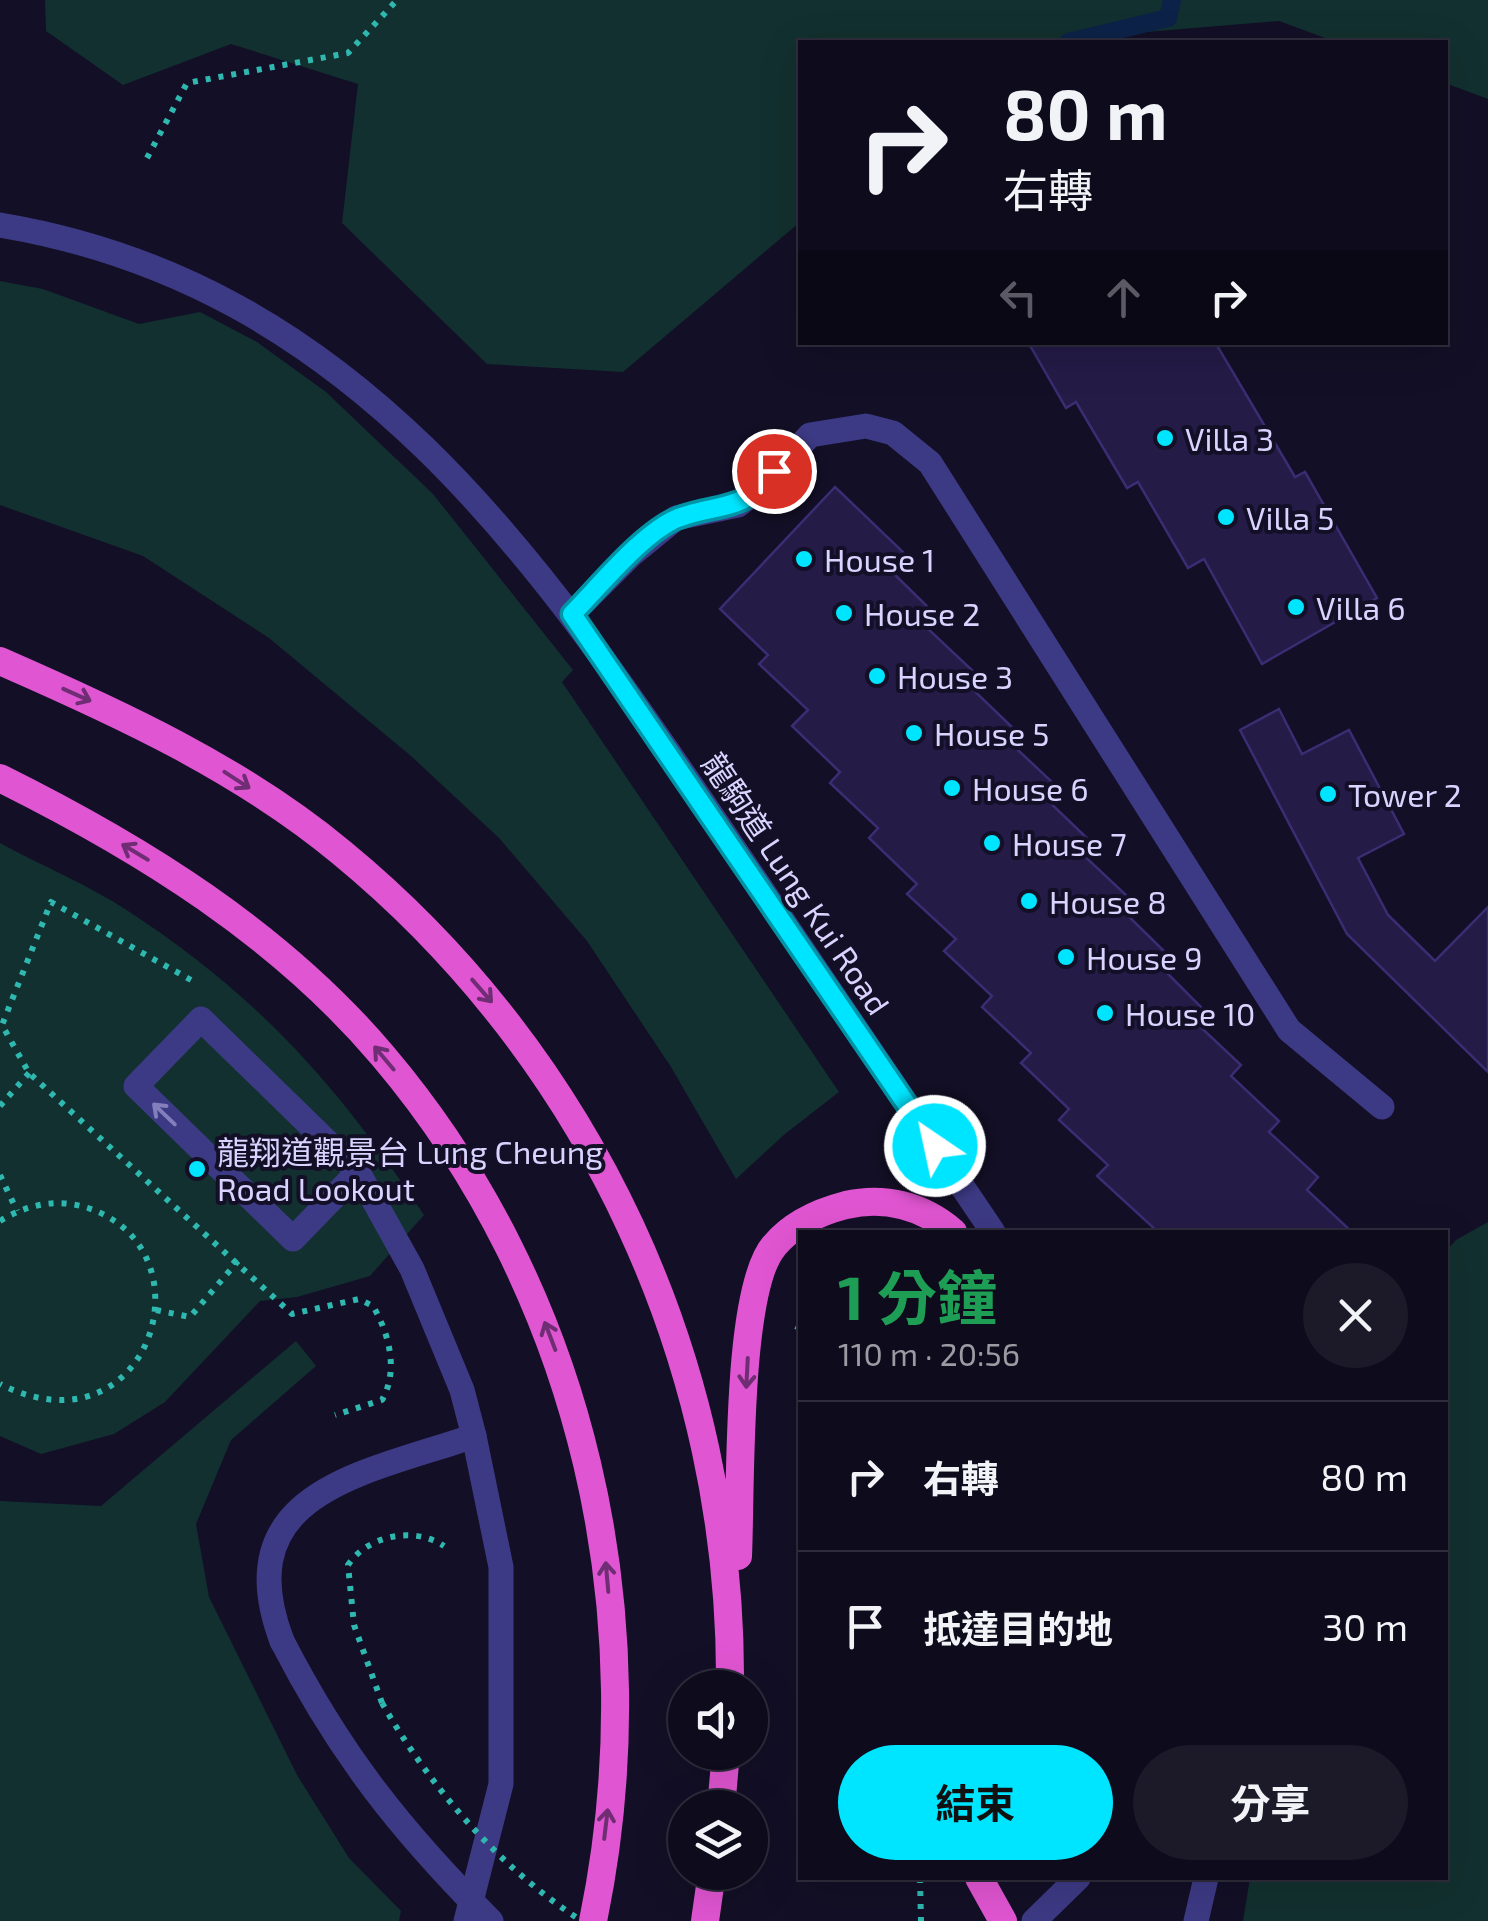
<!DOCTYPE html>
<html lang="zh-TW">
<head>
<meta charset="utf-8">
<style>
	body { margin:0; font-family:"Exo 2","Noto Sans TC",sans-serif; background:#1c1929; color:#f1f3f6; height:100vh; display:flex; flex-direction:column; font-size:38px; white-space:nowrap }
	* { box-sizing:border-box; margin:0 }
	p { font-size:32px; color:#9b9ba3 }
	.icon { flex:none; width:55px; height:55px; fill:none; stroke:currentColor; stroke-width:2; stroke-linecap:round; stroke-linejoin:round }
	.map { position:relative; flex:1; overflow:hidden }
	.panel { position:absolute; left:798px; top:1230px; width:650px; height:650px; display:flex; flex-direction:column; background:#0e0b1c; border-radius:0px; box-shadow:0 10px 40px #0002,0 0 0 2px #2e2b3b }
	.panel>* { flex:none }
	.top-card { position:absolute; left:798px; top:40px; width:650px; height:305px; border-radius:0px; box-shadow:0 10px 40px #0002,0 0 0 2px #2e2b3b; background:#0e0b1c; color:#f1f3f6; overflow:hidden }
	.fabs { position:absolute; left:668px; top:1670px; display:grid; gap:20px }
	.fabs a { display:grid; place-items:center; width:100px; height:100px; border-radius:50%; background:#0e0b1c; box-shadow:0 10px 40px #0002,0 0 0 2px #2e2b3b; font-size:50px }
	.pin { position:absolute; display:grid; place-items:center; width:85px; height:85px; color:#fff; margin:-42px; border:5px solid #fff; border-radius:50%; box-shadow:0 2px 10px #0007 }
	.me { position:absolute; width:110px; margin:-55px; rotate:326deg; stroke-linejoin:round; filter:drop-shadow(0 0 8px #0008) }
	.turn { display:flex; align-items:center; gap:35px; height:210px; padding:0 40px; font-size:45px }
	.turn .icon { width:130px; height:130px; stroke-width:2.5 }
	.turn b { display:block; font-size:70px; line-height:85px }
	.lanes { display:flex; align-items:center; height:95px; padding:0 40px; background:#0003; justify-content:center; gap:50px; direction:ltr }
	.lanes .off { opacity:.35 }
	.round { display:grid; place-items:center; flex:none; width:105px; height:105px; border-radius:52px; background:#1c1929 }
	.overview { display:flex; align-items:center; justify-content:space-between; height:170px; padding:0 40px }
	h1 { font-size:60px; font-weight:700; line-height:75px; color:#1e9e55 }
	.primary-button { display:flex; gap:20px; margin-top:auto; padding:20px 40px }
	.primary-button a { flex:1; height:115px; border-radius:60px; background:#00e5ff; color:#111; font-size:40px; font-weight:700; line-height:115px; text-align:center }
	.primary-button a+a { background:#1c1929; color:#f1f3f6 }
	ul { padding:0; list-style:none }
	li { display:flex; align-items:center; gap:30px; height:150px; padding:0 40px; border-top:2px solid #2e2b3b }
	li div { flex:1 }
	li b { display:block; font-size:38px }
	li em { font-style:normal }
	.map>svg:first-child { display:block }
	.green { fill:#12302f }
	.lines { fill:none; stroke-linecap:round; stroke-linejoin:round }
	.stream { stroke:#0c2248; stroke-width:18 }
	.building { fill:#241b47; stroke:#3b2d73; stroke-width:2.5 }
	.path { stroke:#2fb8b0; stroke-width:6; stroke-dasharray:5 8; stroke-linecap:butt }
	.service { stroke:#3d3a85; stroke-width:25 }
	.minor { stroke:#3d3a85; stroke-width:25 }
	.trunk { stroke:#e055d1; stroke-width:28 }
	.path-bridge { stroke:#2fb8b0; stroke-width:6; stroke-dasharray:5 8; stroke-linecap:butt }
	.minor-bridge { stroke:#3d3a85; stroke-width:25 }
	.oneway { stroke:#6f2e73 }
	.oneway2 { stroke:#837fbc }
	.route-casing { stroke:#0095a6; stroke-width:25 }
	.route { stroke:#00e5ff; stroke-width:18 }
	.poi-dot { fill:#00e5ff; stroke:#130f26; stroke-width:4 }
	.labels { text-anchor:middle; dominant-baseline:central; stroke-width:8; stroke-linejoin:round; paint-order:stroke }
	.poi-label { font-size:32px; fill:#d9d4ff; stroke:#130f26; text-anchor:start }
	.street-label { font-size:32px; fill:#d9d4ff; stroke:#130f26 }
</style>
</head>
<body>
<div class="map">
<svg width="1488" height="1921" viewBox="0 0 1488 1921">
	<rect width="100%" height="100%" fill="#130f26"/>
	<path class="green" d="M 45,0 L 1488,0 L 1488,99 L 1445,83 L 1445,42 L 1336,42 L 1279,21 L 1026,42 L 800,42 L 800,222 L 623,372 L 487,364 L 342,223 L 358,84 L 231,44 L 123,85 L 46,31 Z
		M 0,281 L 43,289 L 139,324 L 200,312 L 257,342 L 326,392 L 433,494 L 573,670 L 562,682 L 839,1092 L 785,1134 L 736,1179 L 671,1067 L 587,941 L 499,838 L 411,756 L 269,638 L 143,556 L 0,505 Z
		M 0,843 C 42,866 89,885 128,911 C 260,997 338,1086 424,1215 L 370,1276 L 297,1297 L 260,1301 L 165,1402 L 114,1434 L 41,1454 L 0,1436 Z
		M 1488,1222 L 1488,1921 L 1243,1921 L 1250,1878 L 1445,1878 L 1445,1252 L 1456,1240 Z
		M 296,1341 L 316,1366 L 231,1440 L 196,1524 L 209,1597 L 297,1775 L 349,1858 L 401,1911 L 399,1921 L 0,1921 L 0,1501 L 101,1506 Z"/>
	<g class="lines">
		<path class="stream" d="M 1068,42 L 1168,18 L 1172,0"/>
	</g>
	<path class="building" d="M 1028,342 L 1215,342 L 1295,477 L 1305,472 L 1377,598 L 1262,664 L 1204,559 L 1188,568 L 1138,482 L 1127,488 L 1076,402 L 1066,408 Z
		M 835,487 L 904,553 L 889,569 L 937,616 L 926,627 L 974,672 L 965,682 L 1013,728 L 1004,737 L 1052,782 L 1041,794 L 1089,840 L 1079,851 L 1127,896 L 1118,906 L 1166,953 L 1156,962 L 1203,1009 L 1193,1020 L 1241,1065 L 1231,1076 L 1279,1121 L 1269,1132 L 1318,1177 L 1307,1190 L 1352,1232 L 1158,1232 L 1097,1176 L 1108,1165 L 1059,1120 L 1069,1109 L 1021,1063 L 1031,1053 L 982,1007 L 992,996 L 944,951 L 956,939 L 907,894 L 917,884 L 869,838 L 878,828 L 830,783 L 840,772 L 792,726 L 808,710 L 759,664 L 768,655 L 720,609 Z
		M 1279,709 L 1302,754 L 1349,730 L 1404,834 L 1358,858 L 1388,915 L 1435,961 L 1488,907 L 1488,1072 L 1347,934 L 1240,730 Z"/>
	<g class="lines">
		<path class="path" d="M 147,158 L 187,83 L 348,53 L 397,0
			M 191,980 L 51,902 L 2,1025 L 29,1073 L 292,1314 L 359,1299 L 373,1306 C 389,1334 399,1370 382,1400 L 335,1415
			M 0,1106 L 29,1073
			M 0,1175 L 17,1211
			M 0,1221 C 28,1204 57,1198 88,1208 C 215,1250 149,1459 0,1384
			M 156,1310 L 190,1317 L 238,1261
			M 797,1330 L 800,1324
			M 382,1703 L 354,1625 L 348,1565 C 368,1535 414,1526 444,1546
			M 920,1878 L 921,1921"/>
		<path class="service" d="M 572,614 L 632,554 L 676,518 L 738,505 L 763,486 L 810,435 L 866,426 L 893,433 L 930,463 L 1289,1030 L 1382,1107
			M 358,1172 L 293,1239 L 136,1086 L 201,1019 L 358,1172 L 412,1269 L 462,1390 L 474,1436
			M 1196,1921 L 1206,1878"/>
		<path class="minor" d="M 0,225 C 358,285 542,564 731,844 C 818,974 906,1103 993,1232
			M 282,1641 C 225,1491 367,1473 474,1436 L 501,1567 L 501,1784 L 466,1921
			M 1034,1921 L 1078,1878"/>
		<path class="trunk" d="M 0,661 C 119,713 241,769 342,853 C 591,1058 733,1365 730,1688
			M 0,778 C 141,848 280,934 383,1056 C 584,1293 656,1617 593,1921
			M 738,1556 C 741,1491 736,1290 774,1246 C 792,1224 819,1212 846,1205 C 885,1196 923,1206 953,1232
			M 721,1808 L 726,1752
			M 979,1878 L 1003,1921
			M 705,1921 L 712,1872"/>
		<path class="path-bridge" d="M 382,1703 C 430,1787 500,1869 582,1921"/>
		<path class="minor-bridge" d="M 282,1641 C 340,1754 401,1831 491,1921"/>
	</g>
	<defs><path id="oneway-shaft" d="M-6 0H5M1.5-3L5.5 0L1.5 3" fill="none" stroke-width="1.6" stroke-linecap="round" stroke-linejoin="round" transform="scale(2.5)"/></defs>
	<g class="oneway">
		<use href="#oneway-shaft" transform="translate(77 695) rotate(24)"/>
		<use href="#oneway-shaft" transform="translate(237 780) rotate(33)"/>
		<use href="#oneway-shaft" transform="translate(135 852) rotate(-149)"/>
		<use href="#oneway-shaft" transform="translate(482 991) rotate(49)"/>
		<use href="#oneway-shaft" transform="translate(384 1058) rotate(-130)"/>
		<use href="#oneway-shaft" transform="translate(550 1336) rotate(-111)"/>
		<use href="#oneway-shaft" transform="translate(747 1373) rotate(93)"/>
		<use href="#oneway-shaft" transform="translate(607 1577) rotate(-95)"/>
		<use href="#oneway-shaft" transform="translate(606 1824) rotate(-83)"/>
	</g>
	<use class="oneway2" href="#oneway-shaft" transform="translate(164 1114) rotate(-136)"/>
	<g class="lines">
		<g class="route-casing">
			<path id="route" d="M 774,471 C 742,514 721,502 678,518 C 643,532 599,587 572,614 L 935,1146"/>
		</g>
		<use href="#route" class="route"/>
	</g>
	<g class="poi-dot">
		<circle cx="1165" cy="438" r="10"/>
		<circle cx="1226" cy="517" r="10"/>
		<circle cx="804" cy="559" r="10"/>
		<circle cx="1296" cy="607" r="10"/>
		<circle cx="844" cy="613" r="10"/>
		<circle cx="877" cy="676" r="10"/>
		<circle cx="914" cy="733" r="10"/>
		<circle cx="952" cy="788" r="10"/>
		<circle cx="1328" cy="794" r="10"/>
		<circle cx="992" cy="843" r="10"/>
		<circle cx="1029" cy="901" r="10"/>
		<circle cx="1066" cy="957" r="10"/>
		<circle cx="1105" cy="1013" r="10"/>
		<circle cx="197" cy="1169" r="10"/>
	</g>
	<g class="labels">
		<g class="poi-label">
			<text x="1185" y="438">Villa 3</text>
			<text x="1246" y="517">Villa 5</text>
			<text x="824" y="559">House 1</text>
			<text x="1316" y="607">Villa 6</text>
			<text x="864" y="613">House 2</text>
			<text x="897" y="676">House 3</text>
			<text x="934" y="733">House 5</text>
			<text x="972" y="788">House 6</text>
			<text x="1348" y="794">Tower 2</text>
			<text x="1012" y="843">House 7</text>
			<text x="1049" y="901">House 8</text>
			<text x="1086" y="957">House 9</text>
			<text x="1125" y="1013">House 10</text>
			<text x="217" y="1151">龍翔道觀景台 Lung Cheung<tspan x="217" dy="37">Road Lookout</tspan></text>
		</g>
		<g class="street-label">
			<text transform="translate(797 883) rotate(56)">龍駒道 Lung Kui Road</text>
		</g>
	</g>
</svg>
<div class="fabs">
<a><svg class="icon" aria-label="sound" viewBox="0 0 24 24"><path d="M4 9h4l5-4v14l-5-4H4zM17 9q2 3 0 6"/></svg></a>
<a><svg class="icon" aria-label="layers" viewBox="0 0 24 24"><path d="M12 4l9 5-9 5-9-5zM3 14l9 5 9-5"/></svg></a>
</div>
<div class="pin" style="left:774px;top:471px;background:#d93025"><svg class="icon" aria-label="arrive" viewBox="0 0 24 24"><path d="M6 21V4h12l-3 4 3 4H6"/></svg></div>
<svg class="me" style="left:935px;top:1146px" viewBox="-20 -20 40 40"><circle r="17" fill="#00e5ff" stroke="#fff" stroke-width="3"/><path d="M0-11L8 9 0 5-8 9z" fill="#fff"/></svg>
<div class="top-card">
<div class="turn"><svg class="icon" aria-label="right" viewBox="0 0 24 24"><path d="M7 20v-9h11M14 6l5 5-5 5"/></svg><div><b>80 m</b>右轉</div></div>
<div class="lanes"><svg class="icon off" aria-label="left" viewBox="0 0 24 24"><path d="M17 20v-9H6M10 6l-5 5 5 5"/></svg><svg class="icon off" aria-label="ahead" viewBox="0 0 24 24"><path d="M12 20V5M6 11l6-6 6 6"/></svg><svg class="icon" aria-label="right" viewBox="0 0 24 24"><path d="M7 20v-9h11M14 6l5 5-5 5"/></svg></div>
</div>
<section class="panel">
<div class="overview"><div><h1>1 分鐘</h1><p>110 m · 20:56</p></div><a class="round"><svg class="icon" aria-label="close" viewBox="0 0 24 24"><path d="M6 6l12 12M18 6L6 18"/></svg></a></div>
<ul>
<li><svg class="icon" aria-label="right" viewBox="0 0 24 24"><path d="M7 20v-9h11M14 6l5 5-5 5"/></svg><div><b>右轉</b></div><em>80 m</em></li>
<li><svg class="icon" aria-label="arrive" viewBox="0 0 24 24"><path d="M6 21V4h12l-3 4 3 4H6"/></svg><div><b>抵達目的地</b></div><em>30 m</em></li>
</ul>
<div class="primary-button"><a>結束</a><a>分享</a></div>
</section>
</div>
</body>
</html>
